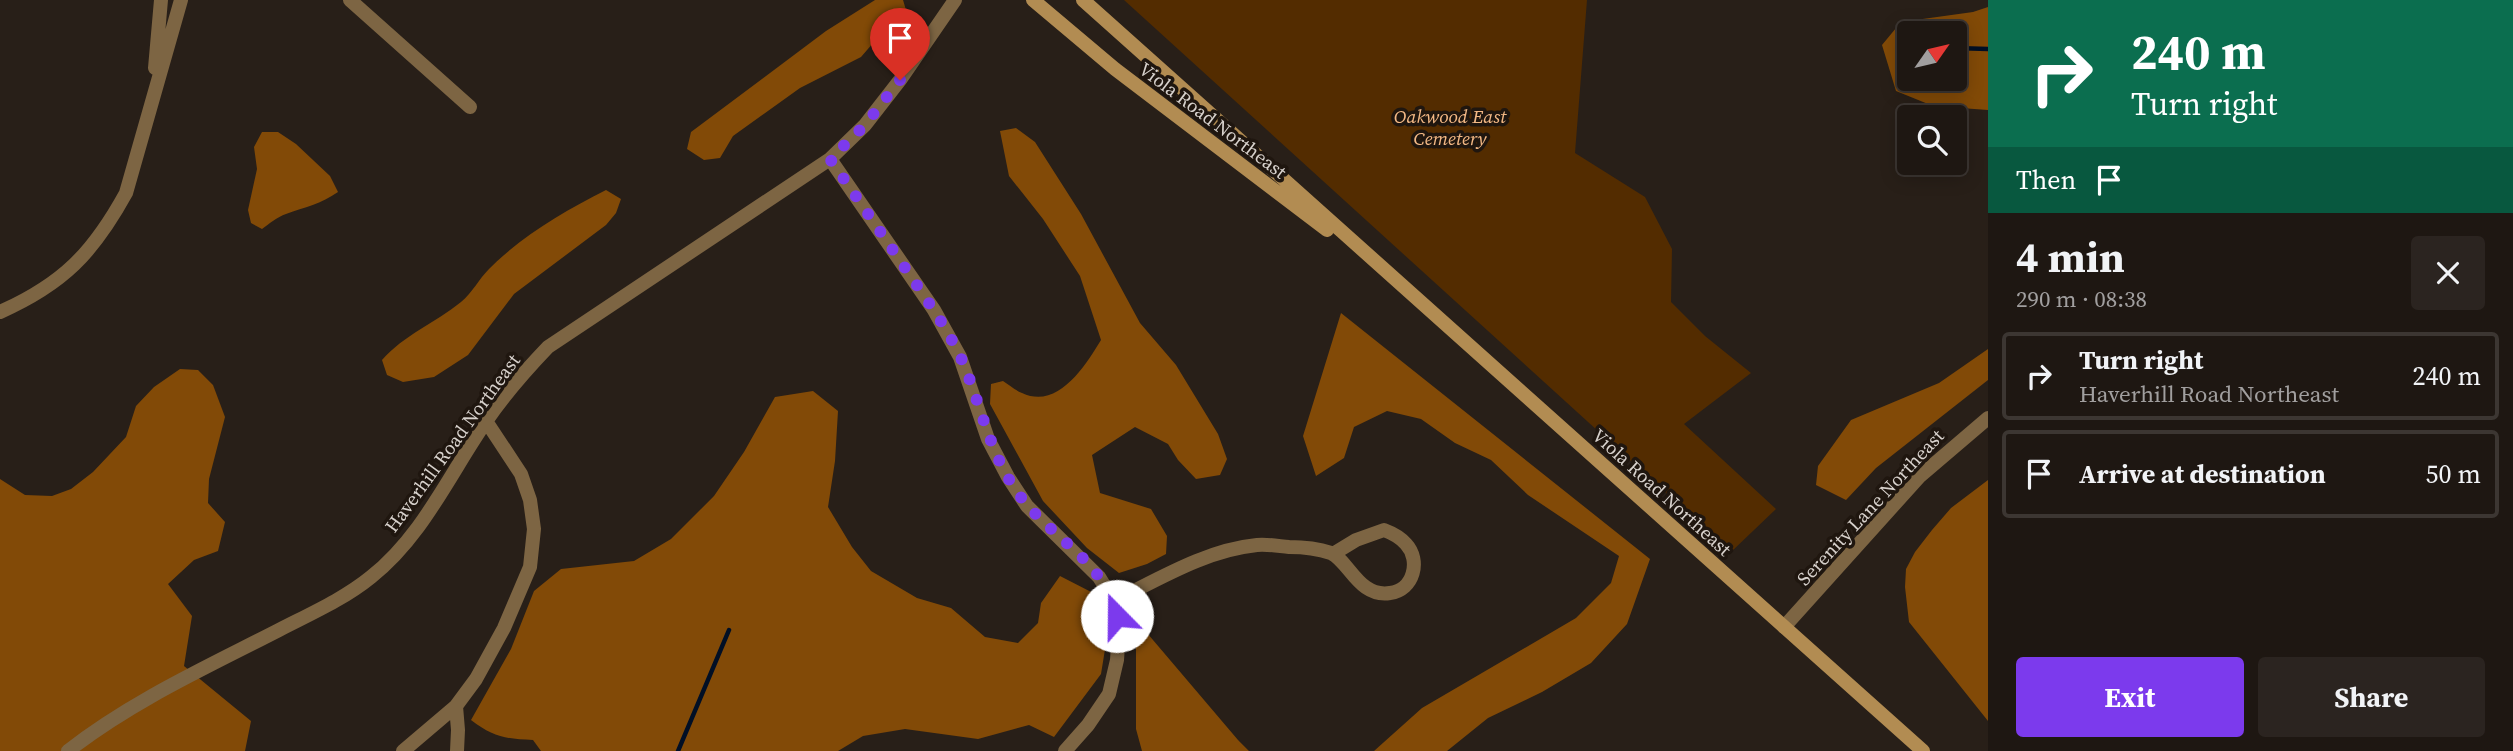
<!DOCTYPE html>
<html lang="en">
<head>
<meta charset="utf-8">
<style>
	body { margin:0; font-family:"Source Serif 4",serif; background:#2b2420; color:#f1f3f6; height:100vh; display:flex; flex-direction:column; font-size:26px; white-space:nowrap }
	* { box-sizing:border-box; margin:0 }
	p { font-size:23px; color:#a19f9f }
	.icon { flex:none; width:38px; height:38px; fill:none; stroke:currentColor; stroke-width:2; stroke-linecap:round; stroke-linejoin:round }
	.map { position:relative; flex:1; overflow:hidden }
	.sheet { display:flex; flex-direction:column; background:#1e1712; width:525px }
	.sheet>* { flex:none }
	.guide { background:#0b6e4f; color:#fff; overflow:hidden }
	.needle { width:46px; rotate:56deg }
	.buttons { position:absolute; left:1897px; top:21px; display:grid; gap:14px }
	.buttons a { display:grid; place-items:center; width:70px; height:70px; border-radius:7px; background:#1e1712; box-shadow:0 4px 18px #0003,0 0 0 2px #3c3632; font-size:35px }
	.pin { position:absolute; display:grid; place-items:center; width:60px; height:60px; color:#fff; margin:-72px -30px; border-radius:50% 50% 50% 0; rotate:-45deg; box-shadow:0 0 7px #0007 }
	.pin .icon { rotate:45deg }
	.me { position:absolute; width:77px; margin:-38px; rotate:338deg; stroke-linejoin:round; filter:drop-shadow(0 0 5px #0008) }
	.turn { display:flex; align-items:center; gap:24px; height:147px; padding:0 28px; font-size:32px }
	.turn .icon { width:91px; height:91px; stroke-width:2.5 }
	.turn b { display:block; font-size:49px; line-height:60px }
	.then { display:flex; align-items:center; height:66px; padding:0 28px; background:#0003; gap:14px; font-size:26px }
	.round { display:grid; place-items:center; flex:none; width:74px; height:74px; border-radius:7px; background:#2b2420 }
	.overview { display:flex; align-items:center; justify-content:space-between; height:119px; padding:0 28px }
	h1 { font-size:42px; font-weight:700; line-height:52px }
	.button { display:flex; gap:14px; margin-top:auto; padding:14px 28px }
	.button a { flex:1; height:80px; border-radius:7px; background:#7c3aed; color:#fff; font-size:28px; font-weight:700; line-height:80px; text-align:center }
	.button a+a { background:#2b2420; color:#f1f3f6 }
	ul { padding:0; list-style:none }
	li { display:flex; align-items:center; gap:21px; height:88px; margin:0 14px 10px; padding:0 14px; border:4px solid #3c3632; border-radius:7px }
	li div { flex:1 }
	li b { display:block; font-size:26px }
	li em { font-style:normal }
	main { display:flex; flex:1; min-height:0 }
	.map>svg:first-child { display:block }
	.green { fill:#532c00 }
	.forest { fill:#824a07; fill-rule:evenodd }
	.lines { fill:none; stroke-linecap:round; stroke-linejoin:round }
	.stream { stroke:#010f25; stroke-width:4.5 }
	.street { stroke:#7d6543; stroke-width:14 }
	.secondary { stroke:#b28c52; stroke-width:14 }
	.route { stroke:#7c3aed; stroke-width:12; stroke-dasharray:0 21.6 }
	.labels { text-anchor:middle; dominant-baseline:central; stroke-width:7; stroke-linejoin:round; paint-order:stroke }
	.park-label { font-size:19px; font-style:italic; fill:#f4b985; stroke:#1f160f }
	.street-label { font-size:19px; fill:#d7d1cc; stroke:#1f160f }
</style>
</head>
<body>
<main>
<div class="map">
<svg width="1988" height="751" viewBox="0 0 1988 751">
	<rect width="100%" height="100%" fill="#281f18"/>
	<path class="green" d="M 1124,0 L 1587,0 L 1575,153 L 1645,197 L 1672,249 L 1671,302 L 1705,336 L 1751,373 L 1684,424 L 1776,509 L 1731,552 Z"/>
	<path class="forest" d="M 875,0 L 903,0 L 906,10 L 898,22 L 880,35 L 861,57 L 800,88 L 733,136 L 720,158 L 704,160 L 687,149 L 691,132 L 826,31 Z
		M 1988,7 L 1988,110 L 1933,106 L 1896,91 L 1882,45 L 1901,22 L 1973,12 ZM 1909,33 L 1955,33 L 1955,79 L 1909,79 Z
		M 1016,128 L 1035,142 L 1081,214 L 1140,323 L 1176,365 L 1218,434 L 1227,459 L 1220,475 L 1196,479 L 1178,460 L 1168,444 L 1135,427 L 1092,455 L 1100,493 L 1151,509 L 1167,536 L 1166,554 L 1147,564 L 1119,573 L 1087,548 L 1043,501 L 990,404 L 991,384 L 1003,381 C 1009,385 1015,390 1022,393 C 1058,410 1085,366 1101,340 L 1080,276 L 1043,219 L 1009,176 L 1000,131 Z
		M 262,132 L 278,132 L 296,144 L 330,176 L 338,192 C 321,204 305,207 286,214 C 277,217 269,224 262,229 L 251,223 L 248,210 L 257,169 L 254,147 Z
		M 606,190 L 621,199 L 616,213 L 606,225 L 514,294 L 468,355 L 434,377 L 403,382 L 387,375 L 382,360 C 404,335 435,323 461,302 C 472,293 479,279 489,269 C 523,235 563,212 606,190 Z
		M 1341,313 L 1650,559 L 1627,624 L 1591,663 L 1542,692 L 1488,718 L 1447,751 L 1374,751 L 1422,708 L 1576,618 L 1611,583 L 1619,556 L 1528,495 L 1491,460 L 1455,443 L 1421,419 L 1387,411 L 1354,427 L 1344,458 L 1316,476 L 1303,436 Z
		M 1988,349 L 1988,380 L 1876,468 L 1846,500 L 1816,485 L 1818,466 L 1851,420 L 1939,383 Z
		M 180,369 L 198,370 L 213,385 L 225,417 L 209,479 L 208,503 L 225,522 L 218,551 L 194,560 L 168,584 L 192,616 L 184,666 L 251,721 L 245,751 L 0,751 L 0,479 L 25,495 L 52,496 L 71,489 L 93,472 L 126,437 L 136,406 L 154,387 Z
		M 813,391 L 838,411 L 835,461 L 828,507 L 852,547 L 871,571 L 917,598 L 951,608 L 985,637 L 1018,643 L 1038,623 L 1041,603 L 1060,576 L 1099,596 L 1107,637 L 1101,674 L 1054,737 L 1029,725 L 978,739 L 905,729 L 863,736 L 838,751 L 541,751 L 533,740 C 506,739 493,737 471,720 L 511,649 L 534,591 L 561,569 L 634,561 L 671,539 L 714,496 L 744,452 L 775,397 Z
		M 1988,480 L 1988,721 L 1909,622 L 1905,587 L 1906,569 L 1915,552 L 1932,530 L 1951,508 Z
		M 1136,620 L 1238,740 L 1249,751 L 1142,751 L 1136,729 Z"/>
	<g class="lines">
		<path class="stream" d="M 1955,48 L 1988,49
			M 678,751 L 729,630"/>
		<path class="street" d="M 350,0 L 470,107
			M 155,68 L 161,0
			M 830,159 L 934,310 L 960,357 L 988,439 L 1008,477 L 1027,506 L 1099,577 L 1114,601 L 1119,631 L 1117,660 L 1109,694 L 1088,725 L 1065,751
			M 0,312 C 63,284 93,253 126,193 L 181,0
			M 1114,601 C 1159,579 1206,550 1257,545 C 1267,544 1278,546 1289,547 C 1302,547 1319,549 1331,553 C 1349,561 1359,598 1390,593 C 1414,590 1421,560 1406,544 C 1400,537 1392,533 1384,530 L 1356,540 L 1333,554
			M 1784,627 L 1919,477 L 1988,418
			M 456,706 L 458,730 L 457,751
			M 68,751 C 132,701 207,667 279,630 C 310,614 344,599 371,577 C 423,536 450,473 487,420 C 505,394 526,370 548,347 L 830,159 L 865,125 L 900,80 L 955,0
			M 403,751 L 456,706 L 476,679 L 504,628 L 530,567 L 534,529 L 530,500 L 521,474 L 486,421"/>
		<path class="secondary" d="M 1033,0 L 1115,69 L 1327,230
			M 1083,0 C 1362,251 1643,500 1923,751"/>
	</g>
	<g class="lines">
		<path class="route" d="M 900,80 L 865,125 L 830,159 C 855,195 880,231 905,268 C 925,297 946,326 961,358 C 983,408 991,465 1029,507 C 1059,541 1108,568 1117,616"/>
	</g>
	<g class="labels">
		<g class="park-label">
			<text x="1450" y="116">Oakwood East<tspan x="1450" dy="22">Cemetery</tspan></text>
		</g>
		<g class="street-label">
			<text transform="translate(1213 120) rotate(37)">Viola Road Northeast</text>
			<text transform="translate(452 443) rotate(-54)">Haverhill Road Northeast</text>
			<text transform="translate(1662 492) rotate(42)">Viola Road Northeast</text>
			<text transform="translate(1870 507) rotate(-47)">Serenity Lane Northeast</text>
		</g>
	</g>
</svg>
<div class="buttons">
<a><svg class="needle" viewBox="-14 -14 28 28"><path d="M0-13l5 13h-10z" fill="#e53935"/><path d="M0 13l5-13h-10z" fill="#a19f9f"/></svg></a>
<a><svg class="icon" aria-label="search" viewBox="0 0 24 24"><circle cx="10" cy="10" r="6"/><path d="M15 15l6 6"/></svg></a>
</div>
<div class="pin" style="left:900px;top:80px;background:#d93025"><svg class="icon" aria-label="arrive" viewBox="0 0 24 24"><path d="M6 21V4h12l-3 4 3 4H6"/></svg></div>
<svg class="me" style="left:1117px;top:616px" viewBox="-20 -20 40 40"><circle r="19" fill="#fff"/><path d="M0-13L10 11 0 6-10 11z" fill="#7c3aed"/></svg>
</div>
<section class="sheet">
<div class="guide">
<div class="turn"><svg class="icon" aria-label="right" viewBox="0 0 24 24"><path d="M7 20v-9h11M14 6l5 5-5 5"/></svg><div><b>240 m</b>Turn right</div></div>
<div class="then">Then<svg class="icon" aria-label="arrive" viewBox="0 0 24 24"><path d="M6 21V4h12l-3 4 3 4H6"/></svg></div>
</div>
<div class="overview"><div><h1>4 min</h1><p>290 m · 08:38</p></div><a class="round"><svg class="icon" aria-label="close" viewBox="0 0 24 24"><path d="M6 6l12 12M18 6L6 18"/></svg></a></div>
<ul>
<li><svg class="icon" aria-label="right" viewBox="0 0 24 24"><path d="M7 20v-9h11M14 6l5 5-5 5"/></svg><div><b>Turn right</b><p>Haverhill Road Northeast</p></div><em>240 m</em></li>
<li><svg class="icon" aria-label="arrive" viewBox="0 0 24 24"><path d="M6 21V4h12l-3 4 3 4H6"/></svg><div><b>Arrive at destination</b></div><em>50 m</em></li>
</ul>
<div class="button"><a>Exit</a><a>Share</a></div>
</section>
</main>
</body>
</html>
